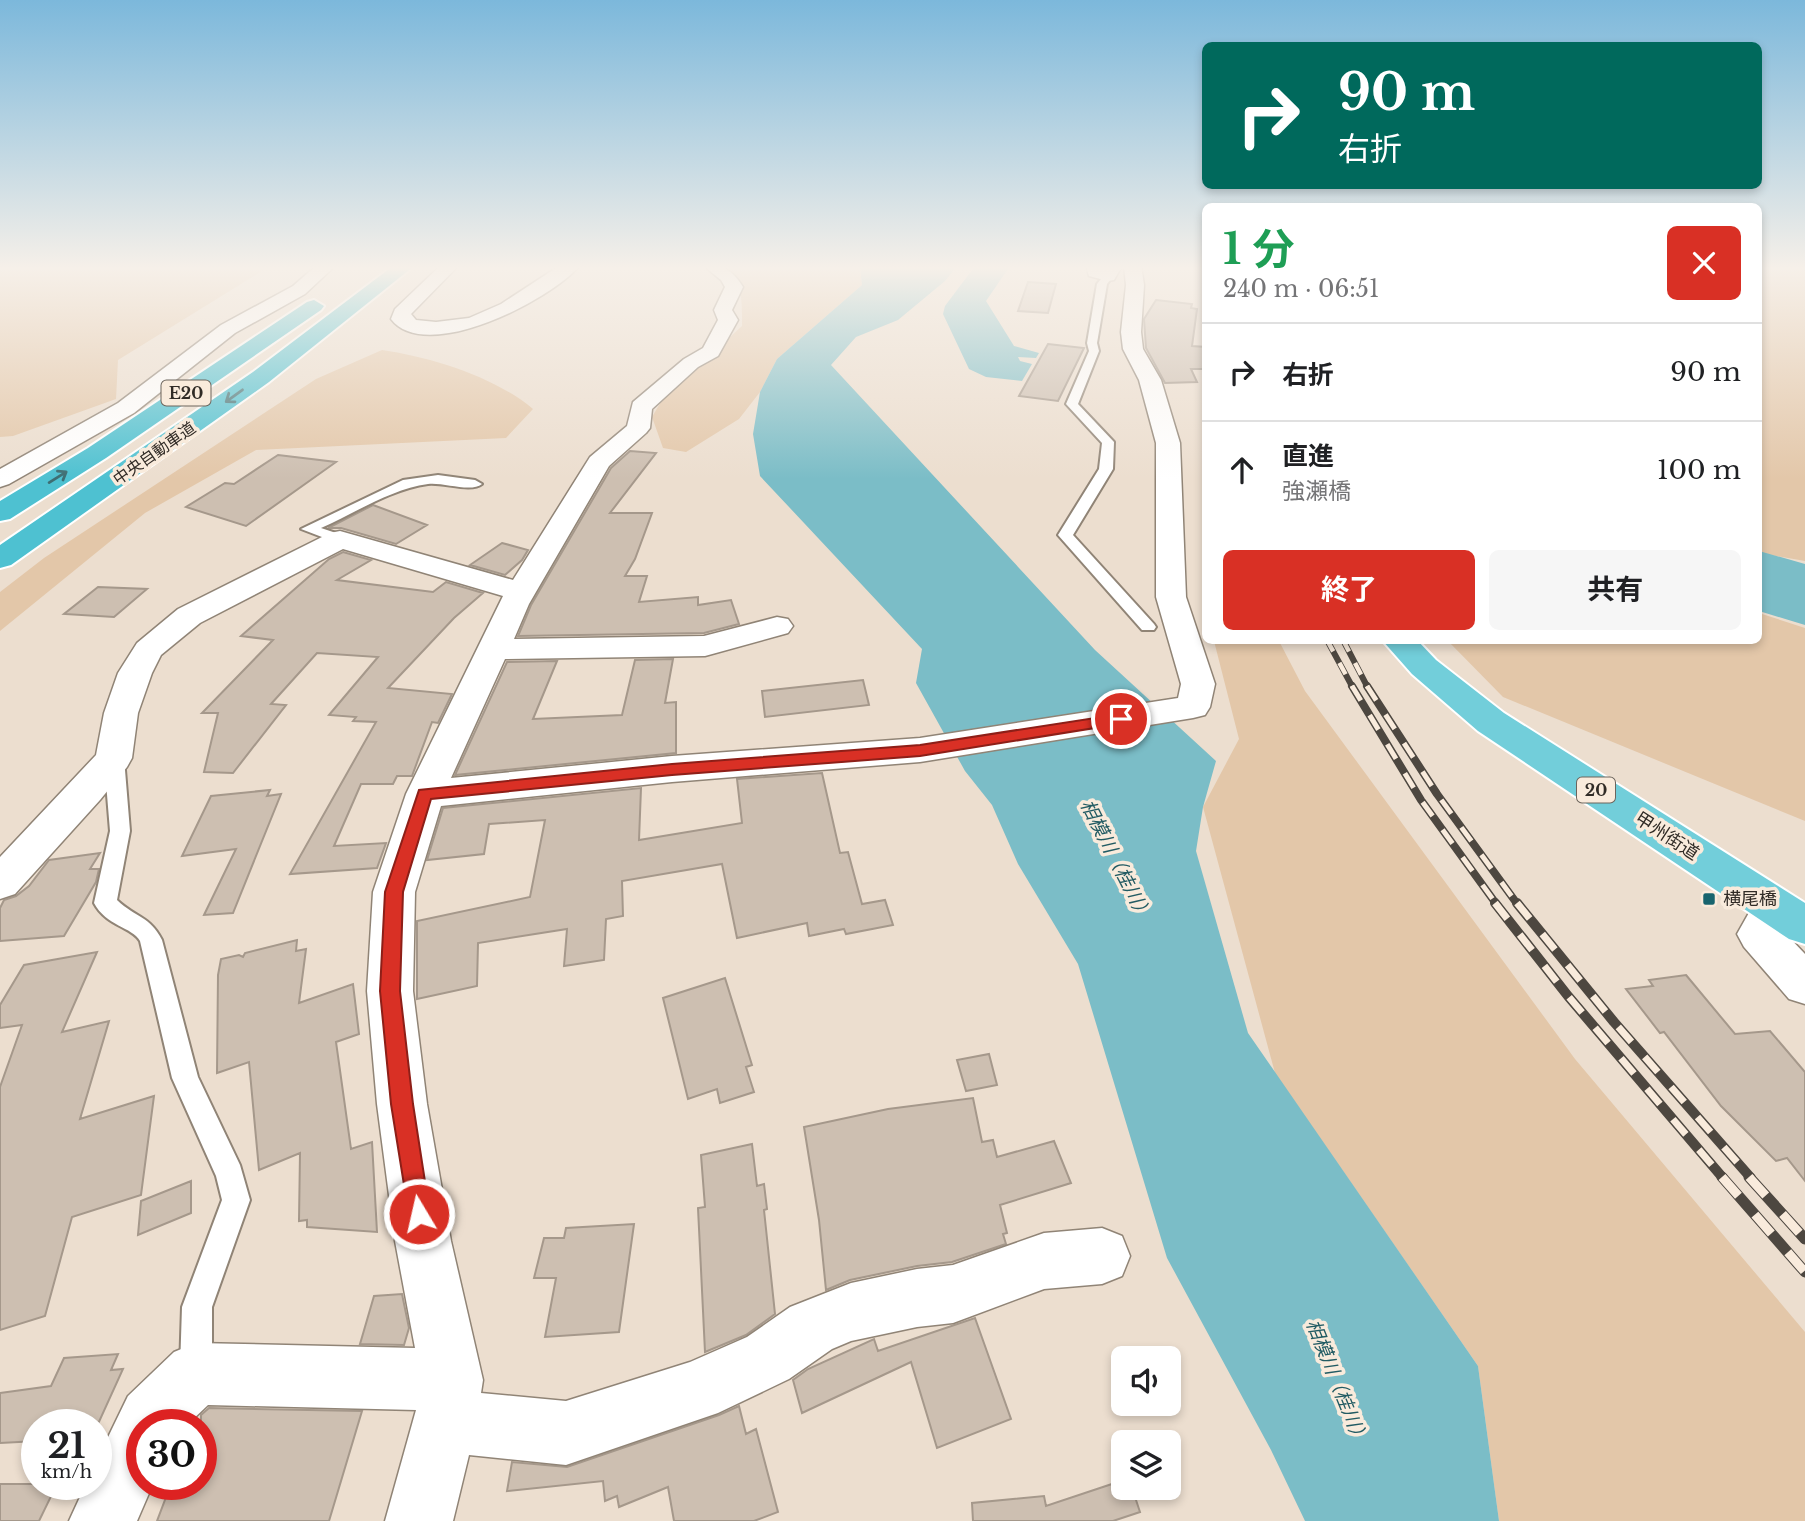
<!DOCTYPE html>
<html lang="ja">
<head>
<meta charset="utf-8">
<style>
	body { margin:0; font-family:"Libre Baskerville","Noto Sans JP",serif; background:#f6f6f6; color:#202124; height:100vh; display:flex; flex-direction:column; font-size:26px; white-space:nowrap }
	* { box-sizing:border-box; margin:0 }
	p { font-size:23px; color:#757577 }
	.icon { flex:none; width:38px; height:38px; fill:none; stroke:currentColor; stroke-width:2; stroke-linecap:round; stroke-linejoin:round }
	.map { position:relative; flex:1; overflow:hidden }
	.side { position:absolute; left:1202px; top:203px; width:560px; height:441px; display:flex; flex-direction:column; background:#fff; border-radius:10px; box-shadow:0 4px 10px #0003 }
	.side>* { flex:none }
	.hud { position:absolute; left:1202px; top:42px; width:560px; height:147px; border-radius:10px; box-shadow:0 4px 10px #0003; background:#00695c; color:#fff; overflow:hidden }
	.tools { position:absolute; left:1111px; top:1346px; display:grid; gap:14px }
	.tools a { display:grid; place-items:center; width:70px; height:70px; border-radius:10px; background:#fff; box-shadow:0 4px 10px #0003; font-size:35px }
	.speed { position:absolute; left:21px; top:1409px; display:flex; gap:14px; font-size:35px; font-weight:700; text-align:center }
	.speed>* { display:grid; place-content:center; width:91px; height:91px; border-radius:50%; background:#fff; box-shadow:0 4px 10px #0003; line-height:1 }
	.speed small { font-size:18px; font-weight:400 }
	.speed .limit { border:10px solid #d22; background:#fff; color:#111 }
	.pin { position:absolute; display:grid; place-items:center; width:60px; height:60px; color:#fff; margin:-30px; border:4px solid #fff; border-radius:50%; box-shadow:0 2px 7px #0007 }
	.me { position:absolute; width:77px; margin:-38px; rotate:351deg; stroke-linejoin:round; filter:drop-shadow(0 0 5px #0008) }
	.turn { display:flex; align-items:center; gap:24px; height:147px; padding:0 21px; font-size:32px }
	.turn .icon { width:91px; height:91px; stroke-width:2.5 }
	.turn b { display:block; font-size:49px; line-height:60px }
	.round { display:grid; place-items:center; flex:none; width:74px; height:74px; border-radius:10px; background:#f6f6f6 }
	.head { display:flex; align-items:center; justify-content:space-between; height:119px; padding:0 21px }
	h1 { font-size:42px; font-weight:700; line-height:52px; color:#1e9e55 }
	.action { display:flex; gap:14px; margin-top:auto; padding:14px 21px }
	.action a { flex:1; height:80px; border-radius:10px; background:#d93025; color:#fff; font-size:28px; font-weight:700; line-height:80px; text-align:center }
	.action a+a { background:#f6f6f6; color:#202124 }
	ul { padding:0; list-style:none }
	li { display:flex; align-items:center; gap:21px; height:98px; padding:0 21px; border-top:2px solid #e0e0e0 }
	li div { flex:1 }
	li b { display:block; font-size:26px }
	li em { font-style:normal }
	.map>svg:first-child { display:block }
	.green { fill:#e3c7a9 }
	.water { fill:#7bbdc7 }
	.building { fill:#cdbfb1; stroke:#a5988b; stroke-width:2 }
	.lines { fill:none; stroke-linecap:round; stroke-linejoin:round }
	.service-casing { stroke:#908476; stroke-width:4 }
	.minor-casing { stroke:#908476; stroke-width:3 }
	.trunk-casing { stroke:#fff; stroke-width:4 }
	.motorway-casing { stroke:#fff; stroke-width:4 }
	.service { fill:#fff; fill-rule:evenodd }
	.minor { fill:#fff; fill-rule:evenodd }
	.trunk { fill:#72ceda; fill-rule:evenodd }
	.motorway { fill:#4ec1d1; fill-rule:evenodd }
	.rail-far3-casing { stroke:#4d4740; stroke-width:6 }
	.rail-far2-casing { stroke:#4d4740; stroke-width:8 }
	.rail-far1-casing { stroke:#4d4740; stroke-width:10 }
	.rail-casing { stroke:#4d4740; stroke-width:11 }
	.rail-far3 { stroke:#f9ebdc; stroke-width:4.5; stroke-dasharray:13; stroke-linecap:butt }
	.rail-far2 { stroke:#f9ebdc; stroke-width:5; stroke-dasharray:17; stroke-linecap:butt }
	.rail-far1 { stroke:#f9ebdc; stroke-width:7; stroke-dasharray:20; stroke-linecap:butt }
	.rail { stroke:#f9ebdc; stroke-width:9; stroke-dasharray:25; stroke-linecap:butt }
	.oneway { stroke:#3e6e73 }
	.route { fill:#d93025; stroke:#8d1f18; stroke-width:2 }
	.poi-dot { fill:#18646e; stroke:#f9ebdc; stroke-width:2.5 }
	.labels { text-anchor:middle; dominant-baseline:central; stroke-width:7; stroke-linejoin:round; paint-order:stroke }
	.shield { fill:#f9ebdc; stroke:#6c655d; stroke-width:2 }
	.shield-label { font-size:16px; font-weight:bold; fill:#302b26 }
	.far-street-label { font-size:16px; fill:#302b26; stroke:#f9ebdc }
	.street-label { font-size:18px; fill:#302b26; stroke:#f9ebdc }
	.poi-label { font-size:18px; fill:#302b26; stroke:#f9ebdc; text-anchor:start }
	.water-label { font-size:19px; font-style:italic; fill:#225b63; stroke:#f9ebdc }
</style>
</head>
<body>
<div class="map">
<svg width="1805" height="1521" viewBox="0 0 1805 1521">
	<rect width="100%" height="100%" fill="#ecdecf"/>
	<path class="green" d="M 0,266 L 270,266 L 118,360 L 116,399 L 13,436 L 0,437 Z
		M 719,266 L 860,266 L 862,285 L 777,359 L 760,392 L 739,419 L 686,452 L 663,448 L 652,417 L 662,400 L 742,326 C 742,300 744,280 719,266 Z
		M 1759,266 L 1805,266 L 1805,561 L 1759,553 Z
		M 382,350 C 431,357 495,377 533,409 L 506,438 L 256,450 L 145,513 L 0,631 L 0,592 L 44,558 L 316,379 Z
		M 1759,613 L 1805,628 L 1805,821 L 1503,697 L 1448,641 L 1759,640 Z
		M 1214,641 L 1279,641 L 1305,691 L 1575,1059 L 1805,1332 L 1805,1521 L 1499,1521 L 1478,1366 L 1275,1073 L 1203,807 L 1239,739 Z"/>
	<path class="water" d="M 860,266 L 957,266 L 945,281 L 898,320 L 856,337 L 831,365 L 1095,650 L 1216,761 L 1203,807 L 1196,851 L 1248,1033 L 1478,1366 L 1499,1521 L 1305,1521 L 1271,1450 L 1167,1258 L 1078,964 L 1018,864 L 992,805 L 965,771 L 916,683 L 922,649 L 760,476 L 753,434 L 760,392 L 777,359 L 862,285 Z
		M 975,266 L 1010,266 L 986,301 L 1014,346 L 1039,353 L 1036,358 L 1018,357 L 1020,361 L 1032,364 L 1022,381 L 986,377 L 969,369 L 943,314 L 945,306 Z
		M 1759,551 L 1805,564 L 1805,625 L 1759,611 Z"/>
	<path class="building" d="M 1028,282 L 1056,284 L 1048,313 L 1018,311 Z
		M 1156,300 L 1192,304 L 1191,308 L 1197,309 L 1192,346 L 1206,347 L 1206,369 L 1191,369 L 1197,382 L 1165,383 L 1146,348 L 1144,319 Z
		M 1048,344 L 1084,348 L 1058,401 L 1019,396 Z
		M 630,451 L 656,453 L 610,513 L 652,513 L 635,559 L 625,576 L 647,576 L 639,602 L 698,597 L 698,605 L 731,600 L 739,624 L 704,633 L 518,636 L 531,605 L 611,468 Z
		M 278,455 L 336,462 L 246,526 L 186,507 L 225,483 L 234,484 Z
		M 373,505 L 427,525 L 396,544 L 341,528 L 328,528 Z
		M 502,543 L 528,550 L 522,560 L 505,575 L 470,565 Z
		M 343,552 L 371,560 L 337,580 L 433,592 L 446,582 L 483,593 L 454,618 L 388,688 L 452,694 L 438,723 L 432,722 L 412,776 L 397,776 L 393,784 L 361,784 L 334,846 L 386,843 L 377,868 L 290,874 L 376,722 L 353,721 L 356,717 L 329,715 L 378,657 L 317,653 L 271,704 L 286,705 L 233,773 L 204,772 L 218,713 L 202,713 L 273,640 L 241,636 L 329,559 Z
		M 98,587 L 147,589 L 114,617 L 64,614 Z
		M 673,659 L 665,703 L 676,702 L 676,753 L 455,775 L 507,662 L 557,661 L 533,719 L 622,715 L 635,660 Z
		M 863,680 L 869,705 L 765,717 L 762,691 Z
		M 822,773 L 840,853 L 848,852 L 862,904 L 885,900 L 893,925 L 846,934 L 844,929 L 809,936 L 807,923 L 737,938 L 722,864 L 622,881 L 623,916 L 606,919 L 604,960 L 564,966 L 567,929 L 478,943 L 477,986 L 417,999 L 417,921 L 530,897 L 545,820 L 489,824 L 484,854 L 427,860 L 443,808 L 641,788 L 639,840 L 742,823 L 737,779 Z
		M 270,790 L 267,796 L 281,794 L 233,913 L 204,915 L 236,849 L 182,856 L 211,796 Z
		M 100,853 L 90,869 L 99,869 L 96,882 L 64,936 L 0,941 L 0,908 L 4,900 L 16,896 L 29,886 L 49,860 Z
		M 297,940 L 296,951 L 306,949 L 299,1003 L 353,984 L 359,1034 L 336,1042 L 351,1149 L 372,1142 L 377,1232 L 307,1227 L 307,1220 L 299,1221 L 300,1153 L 259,1170 L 249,1062 L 217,1073 L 218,975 L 221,959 L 239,955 L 243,957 L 245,953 Z
		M 97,952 L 62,1032 L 109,1021 L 80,1119 L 154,1096 L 141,1195 L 72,1217 L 45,1316 L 0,1330 L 0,1087 L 22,1025 L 0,1028 L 0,1005 L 24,965 Z
		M 1686,975 L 1735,1034 L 1770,1031 L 1805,1072 L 1805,1181 L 1787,1158 L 1776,1161 L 1721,1106 L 1664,1032 L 1660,1033 L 1626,989 L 1653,986 L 1649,980 Z
		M 725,978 L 752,1065 L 746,1067 L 754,1092 L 720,1103 L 717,1089 L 688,1099 L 663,998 Z
		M 989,1054 L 997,1085 L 966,1091 L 957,1060 Z
		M 973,1098 L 982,1142 L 993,1140 L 997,1157 L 1054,1141 L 1071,1183 L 1000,1205 L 1007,1233 L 1003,1234 L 1006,1244 L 952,1262 L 917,1266 L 850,1280 L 826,1290 L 819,1220 L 804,1127 L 888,1109 Z
		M 752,1144 L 757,1186 L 764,1184 L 767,1209 L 764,1210 L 775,1314 L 746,1335 L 705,1352 L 698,1208 L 705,1207 L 701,1155 Z
		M 191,1181 L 191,1213 L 138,1235 L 141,1201 Z
		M 634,1224 L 619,1332 L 545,1337 L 556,1278 L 534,1278 L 544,1238 L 564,1238 L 566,1228 Z
		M 402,1294 L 409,1328 L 404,1345 L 360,1344 L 374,1296 Z
		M 975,1318 L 1011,1419 L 937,1448 L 911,1362 L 802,1413 L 793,1380 L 808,1369 L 874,1339 L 878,1351 Z
		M 118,1354 L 111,1370 L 123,1369 L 98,1424 L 37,1424 L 37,1441 L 0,1443 L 0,1393 L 51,1386 L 64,1358 Z
		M 739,1406 L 746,1434 L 756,1429 L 778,1512 L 754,1521 L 674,1521 L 668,1487 L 619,1507 L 617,1496 L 605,1501 L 603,1481 L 507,1491 L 512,1462 L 567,1467 L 719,1415 Z
		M 209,1408 L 362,1411 L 329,1521 L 157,1521 L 171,1484 L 201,1484 L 201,1415 Z
		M 1124,1480 L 1124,1488 L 1132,1488 L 1140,1512 L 1113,1521 L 973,1521 L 972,1503 L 1044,1496 L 1046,1506 Z
		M 0,1484 L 57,1484 L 39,1521 L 0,1521 Z"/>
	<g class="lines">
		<g class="service-casing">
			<path id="service" d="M 1105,274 L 1113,276 L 1107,284 L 1097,343 L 1099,351 L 1078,404 L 1114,442 L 1113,469 L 1073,535 L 1154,624 L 1156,627 L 1154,630 L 1142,630 L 1058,535 L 1099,469 L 1102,443 L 1066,404 L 1089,351 L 1087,343 L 1097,284 Z
				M 438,475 L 475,480 L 482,484 C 471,493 443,482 428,484 C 391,489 355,513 321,528 L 345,536 L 347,539 L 345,542 L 335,542 L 301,529 L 403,480 Z
				M 114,751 L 121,753 L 124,758 L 130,831 L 117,900 C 136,918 150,916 162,940 L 198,1077 L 240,1165 L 250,1200 L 212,1307 L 212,1369 L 207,1380 L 196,1385 L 185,1380 L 180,1369 L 182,1307 L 222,1200 L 216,1176 L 172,1078 L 140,941 C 132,927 106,926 94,903 L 110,831 L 104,758 L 107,753 Z"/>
		</g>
		<g class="minor-casing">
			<path id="minor" d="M 316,266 L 335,266 L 305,294 L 235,333 L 134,413 L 9,484 L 0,487 L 0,469 L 118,403 L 221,325 L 293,286 Z
				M 440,266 L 458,266 L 411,314 L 416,320 L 436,322 L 469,318 L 501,304 L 559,266 L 579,266 C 552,299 426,365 391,319 L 395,309 Z
				M 704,266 C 724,266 732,269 743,287 L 732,310 L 738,320 L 718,356 L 698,367 L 652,409 L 650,428 L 646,433 L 609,466 L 529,604 L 514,639 L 704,636 L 777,617 L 788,619 L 793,626 L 788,633 L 705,656 L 505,659 L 451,778 L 672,756 L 920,738 L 1178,698 L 1181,684 L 1156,597 L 1156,443 L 1139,380 L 1123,349 L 1121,332 L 1126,285 L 1124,266 L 1141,266 L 1144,285 L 1141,332 L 1143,349 L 1161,380 L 1180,443 L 1186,597 L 1215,684 L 1210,707 L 1205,715 L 1193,718 L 920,762 L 672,782 L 441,806 L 415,892 L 413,991 L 427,1104 L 451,1241 L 483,1380 L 481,1393 L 566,1401 L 690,1362 L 747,1337 L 790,1307 L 851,1283 L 917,1269 L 953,1265 L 1044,1233 L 1102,1228 L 1122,1236 L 1130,1256 L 1122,1276 L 1102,1284 L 1044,1289 L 953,1323 L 917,1327 L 851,1341 L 832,1349 L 789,1379 L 718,1413 L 566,1465 L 469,1455 L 453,1521 L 385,1521 L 416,1410 L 208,1405 L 188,1424 L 142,1424 L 142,1484 L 153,1484 L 137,1521 L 69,1521 L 86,1484 L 96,1484 L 96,1462 L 128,1396 L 174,1352 L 196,1343 L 415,1348 L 395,1241 L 377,1104 L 367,991 L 373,892 L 406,794 L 503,596 L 343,549 L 200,623 L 161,655 L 152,673 L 138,713 L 132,758 L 127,767 L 100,800 L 15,894 L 0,899 L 0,857 L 96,755 L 104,713 L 118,673 L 137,643 L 178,609 L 330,533 L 340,531 L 513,580 L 590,457 L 627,426 L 633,402 L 684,359 L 703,348 L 718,320 L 714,310 L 725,287 L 721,280 Z
				M 1086,266 L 1103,266 L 1104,269 L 1105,266 L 1122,266 L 1114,280 L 1108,281 L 1089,276 Z
				M 1774,890 L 1789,895 L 1795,907 L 1783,931 L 1805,954 L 1805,1004 L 1789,999 L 1744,947 L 1737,934 L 1759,895 Z"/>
		</g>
		<g class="trunk-casing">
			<path id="trunk" d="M 1382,640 L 1417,640 L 1436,660 L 1504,713 L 1805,903 L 1805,944 L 1789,939 L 1478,731 L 1412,674 Z"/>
		</g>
		<g class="motorway-casing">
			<path id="motorway" d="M 393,266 L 414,266 L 269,382 L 11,565 L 0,568 L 0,545 L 253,372 Z
				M 314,300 L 324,306 L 321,310 L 106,458 L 10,519 L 0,521 L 0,501 L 88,448 L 307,302 Z"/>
		</g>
		<use href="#service" class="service"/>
		<use href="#minor" class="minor"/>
		<use href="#trunk" class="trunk"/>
		<use href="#motorway" class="motorway"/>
		<g class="rail-far3-casing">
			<path id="rail-far3" d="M 1327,640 L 1353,688
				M 1343,640 L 1368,688"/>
		</g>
		<g class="rail-far2-casing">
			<path id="rail-far2" d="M 1352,686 L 1421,800 L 1497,905
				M 1367,686 L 1437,794 L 1518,905"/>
		</g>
		<g class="rail-far1-casing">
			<path id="rail-far1" d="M 1495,903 L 1568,996 L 1723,1178
				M 1517,903 L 1614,1022 L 1751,1178"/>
		</g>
		<g class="rail-casing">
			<path id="rail" d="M 1722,1177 L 1805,1272
				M 1749,1177 L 1805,1239"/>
		</g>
		<use href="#rail-far3" class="rail-far3"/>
		<use href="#rail-far2" class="rail-far2"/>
		<use href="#rail-far1" class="rail-far1"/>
		<use href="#rail" class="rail"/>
	</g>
	<defs><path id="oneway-shaft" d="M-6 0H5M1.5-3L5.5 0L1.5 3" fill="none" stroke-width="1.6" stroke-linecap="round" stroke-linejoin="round" transform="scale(1.75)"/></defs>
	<g class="oneway">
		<use href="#oneway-shaft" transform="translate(234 396) rotate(144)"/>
		<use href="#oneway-shaft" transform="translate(58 477) rotate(-32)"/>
	</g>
	<linearGradient id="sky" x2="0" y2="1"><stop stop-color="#7cb8db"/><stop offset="0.56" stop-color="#f6f0e9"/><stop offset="1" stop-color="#f6f0e9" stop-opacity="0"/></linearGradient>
	<rect width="1805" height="479" fill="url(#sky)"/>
	<path class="route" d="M 1121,714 L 1129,719 L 1126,723 L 920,756 L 672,775 L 431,799 L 403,892 L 400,991 L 413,1104 L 430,1214 L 427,1222 L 419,1226 L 410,1222 L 391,1104 L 380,991 L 385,892 L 419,790 L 672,764 L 920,745 Z"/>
	<rect class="poi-dot" x="1702" y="892" width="14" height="14" rx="3.5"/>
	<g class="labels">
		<g class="shield">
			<rect x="161.5" y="380.5" width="49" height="25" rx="5"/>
			<rect x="1577" y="777.5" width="38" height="25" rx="5"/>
		</g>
		<g class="shield-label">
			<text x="186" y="393">E20</text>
			<text x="1596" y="790">20</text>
		</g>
		<g class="far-street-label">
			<text transform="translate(154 453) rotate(-35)">中央自動車道</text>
		</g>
		<g class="street-label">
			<text transform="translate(1667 836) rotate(33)">甲州街道</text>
		</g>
		<g class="poi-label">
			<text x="1723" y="899">横尾橋</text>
		</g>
		<g class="water-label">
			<text transform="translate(1116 860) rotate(63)">相模川（桂川）</text>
			<text transform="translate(1337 1382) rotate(68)">相模川（桂川）</text>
		</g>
	</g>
</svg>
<div class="tools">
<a><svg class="icon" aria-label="sound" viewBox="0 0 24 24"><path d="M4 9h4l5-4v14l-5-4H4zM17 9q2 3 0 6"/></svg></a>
<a><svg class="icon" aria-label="layers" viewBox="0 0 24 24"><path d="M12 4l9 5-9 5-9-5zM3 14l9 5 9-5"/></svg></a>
</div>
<div class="speed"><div>21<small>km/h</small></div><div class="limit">30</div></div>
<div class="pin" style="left:1121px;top:719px;background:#d93025"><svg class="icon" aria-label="arrive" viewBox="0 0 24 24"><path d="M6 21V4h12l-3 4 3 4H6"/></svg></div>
<svg class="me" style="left:419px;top:1214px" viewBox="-20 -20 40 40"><circle r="17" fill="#d93025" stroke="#fff" stroke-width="3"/><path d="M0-11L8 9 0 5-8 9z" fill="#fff"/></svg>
<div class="hud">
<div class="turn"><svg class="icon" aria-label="right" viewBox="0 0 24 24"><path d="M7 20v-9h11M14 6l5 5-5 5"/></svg><div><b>90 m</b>右折</div></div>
</div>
<section class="side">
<div class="head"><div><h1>1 分</h1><p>240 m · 06:51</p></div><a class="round" style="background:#d93025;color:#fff"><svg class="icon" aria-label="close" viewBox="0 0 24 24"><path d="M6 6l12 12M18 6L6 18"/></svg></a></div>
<ul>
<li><svg class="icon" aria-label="right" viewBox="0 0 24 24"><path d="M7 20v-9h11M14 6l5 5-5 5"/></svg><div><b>右折</b></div><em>90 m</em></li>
<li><svg class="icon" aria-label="ahead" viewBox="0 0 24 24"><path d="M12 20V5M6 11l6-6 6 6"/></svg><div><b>直進</b><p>強瀬橋</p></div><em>100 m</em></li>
</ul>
<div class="action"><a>終了</a><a>共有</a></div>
</section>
</div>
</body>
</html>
